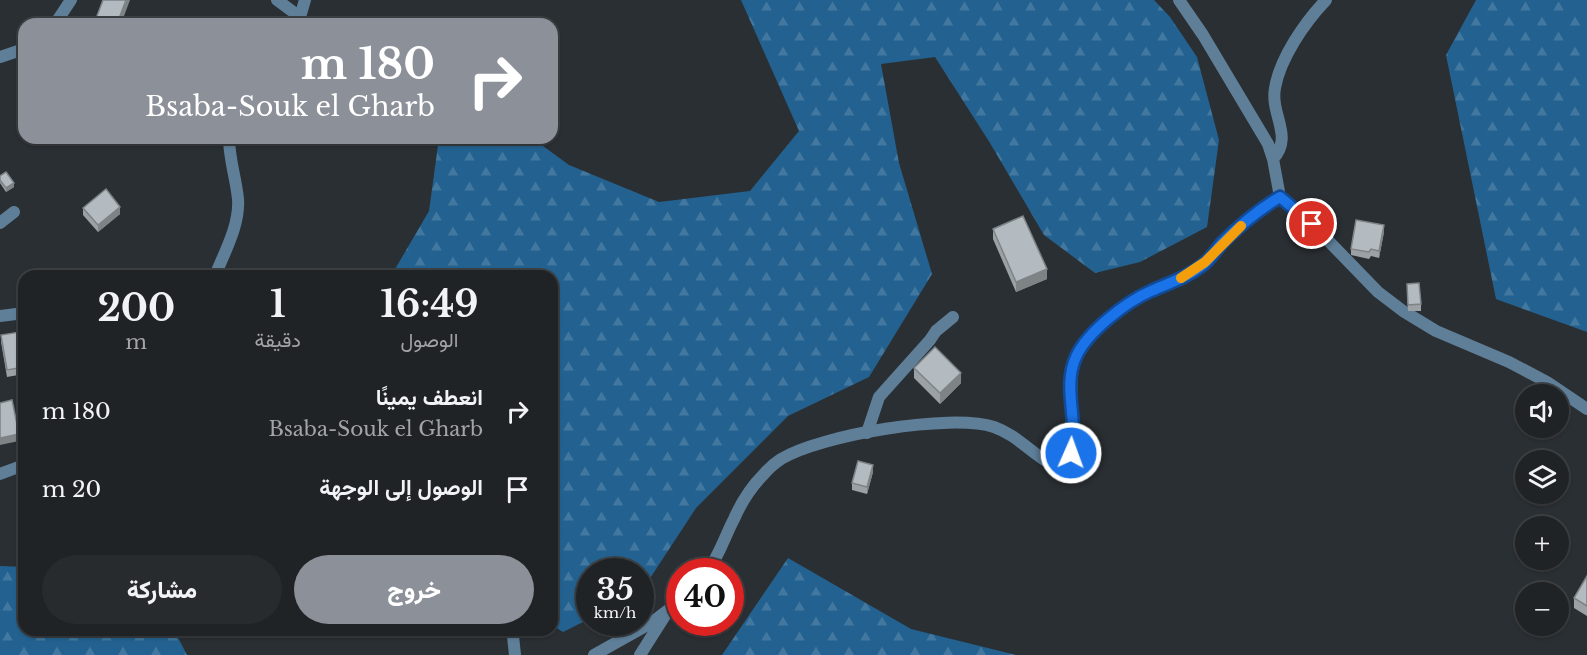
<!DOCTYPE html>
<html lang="ar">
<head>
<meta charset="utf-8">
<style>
	body { margin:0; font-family:"Libre Baskerville",Vazirmatn,serif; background:#282b2e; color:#f1f3f6; direction:rtl; height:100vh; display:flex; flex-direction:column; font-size:22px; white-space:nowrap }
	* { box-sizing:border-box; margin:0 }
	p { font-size:20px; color:#a2a4a7 }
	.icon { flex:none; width:33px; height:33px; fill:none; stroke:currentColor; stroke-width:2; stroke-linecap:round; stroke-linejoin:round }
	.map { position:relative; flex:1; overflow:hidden; direction:ltr }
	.drawer { position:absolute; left:18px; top:270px; width:540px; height:366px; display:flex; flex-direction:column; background:#202326; border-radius:18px; box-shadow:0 2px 4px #0004,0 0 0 2px #3d4043; direction:rtl }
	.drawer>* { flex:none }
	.banner { position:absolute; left:18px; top:18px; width:540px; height:126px; border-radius:18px; box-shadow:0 2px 4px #0004,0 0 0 2px #3d4043; direction:rtl; background:#8c9099; color:#fff; overflow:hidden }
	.controls { position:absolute; left:1515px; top:384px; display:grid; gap:12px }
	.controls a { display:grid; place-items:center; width:54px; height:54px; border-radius:50%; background:#202326; box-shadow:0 2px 4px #0004,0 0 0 2px #3d4043; font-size:30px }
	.speed { position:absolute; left:576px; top:558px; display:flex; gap:12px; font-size:30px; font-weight:700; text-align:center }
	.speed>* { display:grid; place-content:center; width:78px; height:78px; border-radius:50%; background:#202326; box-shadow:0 2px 4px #0004,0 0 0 2px #3d4043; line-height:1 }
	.speed small { font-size:15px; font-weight:400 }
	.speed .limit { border:9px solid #d22; background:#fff; color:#111 }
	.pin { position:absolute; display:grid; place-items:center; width:51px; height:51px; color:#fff; margin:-26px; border:3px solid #fff; border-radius:50%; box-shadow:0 2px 6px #0007 }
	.me { position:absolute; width:66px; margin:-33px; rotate:2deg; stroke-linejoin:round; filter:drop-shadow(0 0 4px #0008) }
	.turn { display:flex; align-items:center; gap:21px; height:126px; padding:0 24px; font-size:27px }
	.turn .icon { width:78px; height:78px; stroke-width:2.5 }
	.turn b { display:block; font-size:42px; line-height:51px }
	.eta { display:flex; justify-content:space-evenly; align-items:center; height:102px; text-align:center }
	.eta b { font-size:36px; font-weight:800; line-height:42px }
	.cta { display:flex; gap:12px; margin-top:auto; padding:12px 24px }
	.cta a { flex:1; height:69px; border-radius:36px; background:#8c9099; color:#fff; font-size:24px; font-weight:800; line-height:69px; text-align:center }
	.cta a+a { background:#282b2e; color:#f1f3f6 }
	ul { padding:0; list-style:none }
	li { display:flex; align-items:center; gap:18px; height:78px; padding:0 24px }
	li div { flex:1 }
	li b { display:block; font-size:22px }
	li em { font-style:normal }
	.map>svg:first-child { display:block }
	.forest { fill:url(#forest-firs) }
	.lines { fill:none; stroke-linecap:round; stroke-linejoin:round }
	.minor { stroke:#5f7f99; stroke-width:12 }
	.tertiary { stroke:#5f7f99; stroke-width:12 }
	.wall { fill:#9ba1a5 }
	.shaded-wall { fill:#7e8386 }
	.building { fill:#b4bbc0; stroke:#7e8386; stroke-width:1.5 }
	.route-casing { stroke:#114b97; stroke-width:15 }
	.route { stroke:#1a73e8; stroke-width:10 }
	.slow { stroke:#f59e0b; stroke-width:10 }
</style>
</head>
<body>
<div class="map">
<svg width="1587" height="655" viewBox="0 0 1587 655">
	<defs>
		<pattern id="forest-firs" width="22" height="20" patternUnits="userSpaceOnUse" patternTransform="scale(1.5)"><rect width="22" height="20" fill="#236290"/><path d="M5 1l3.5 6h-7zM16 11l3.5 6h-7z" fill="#42789f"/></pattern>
	</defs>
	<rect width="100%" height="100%" fill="#2a2f33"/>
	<path class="forest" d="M 741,0 L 1154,0 L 1170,17 L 1197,57 L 1219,140 L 1207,227 L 1140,262 L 1095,273 L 1044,235 L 990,143 L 935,57 L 881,64 L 899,163 L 932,274 L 869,377 L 788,416 L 696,508 L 641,592 L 640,572 L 590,572 L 589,619 L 563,632 L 552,625 L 552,276 L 391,276 L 429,211 L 439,138 L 532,138 L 569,165 L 659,202 L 750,191 L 799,131 Z
		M 1476,0 L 1587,0 L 1587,332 L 1496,299 L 1446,55 Z
		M 788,558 L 911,629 L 1016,655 L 722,655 Z
		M 0,566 L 24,567 L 24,630 L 174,630 L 187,655 L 0,655 Z"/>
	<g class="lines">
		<path class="minor" d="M 1179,0 L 1203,35 L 1268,144 L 1273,159 L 1280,197
			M 300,17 L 305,0
			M 55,24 L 71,0
			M 0,57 L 24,49
			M 1273,159 C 1294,136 1270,115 1275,88 C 1280,58 1305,22 1326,0
			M 0,223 L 14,212
			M 0,316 L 24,313
			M 867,433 L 879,397 L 930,340 L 936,331 L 953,317
			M 0,474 L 24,465
			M 640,655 L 666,614"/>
		<path class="tertiary" d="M 277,0 L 300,17 L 296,24
			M 215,276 C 224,253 240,225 238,199 C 236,178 229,159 229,138
			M 707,572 C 719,556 725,536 734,519 C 741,503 752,486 764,474 C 769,468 775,463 781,459 C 820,435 951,413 994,427 C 1017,435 1031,453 1051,464 C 1057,465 1064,464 1068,459 C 1081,442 1063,384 1077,356 C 1090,329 1122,306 1148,293 C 1167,283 1187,278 1204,263 C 1211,257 1217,249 1223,243 C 1241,225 1258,210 1280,197 L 1312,224 L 1378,292 L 1403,311 L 1436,331 L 1509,362 L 1547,382 L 1587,409
			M 510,630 L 513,636 L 515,655
			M 594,655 L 651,623 L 680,601"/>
	</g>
	<path class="wall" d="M 0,176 L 14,187 L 6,192 L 0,183 Z
		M 83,208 L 120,214 L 98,232 L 83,215 Z
		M 993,229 L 1047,279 L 1016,292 L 993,239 Z
		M 1384,232 L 1379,258 L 1371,256 L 1369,259 L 1351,255 L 1351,249 Z
		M 1407,284 L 1421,304 L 1421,311 L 1408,311 Z
		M 1,335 L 24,353 L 24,374 L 7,377 L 1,342 Z
		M 914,368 L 961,383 L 940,404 L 914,378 Z
		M 19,404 L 24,404 L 24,440 L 22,440 Z
		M 873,472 L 867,494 L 852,490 L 852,483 Z
		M 1587,576 L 1587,616 L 1574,608 L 1574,598 Z"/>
	<path class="shaded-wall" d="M 126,0 L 130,0 L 121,24 L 117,24 Z
		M 14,183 L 14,187 L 6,192 L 6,188 Z
		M 120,207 L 120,214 L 98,232 L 98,225 Z
		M 1384,225 L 1384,232 L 1379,258 L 1379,251 Z
		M 1047,269 L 1047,279 L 1016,292 L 1016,282 Z
		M 961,373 L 961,383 L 940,404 L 940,393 Z
		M 19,434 L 19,441 L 0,445 L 0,438 Z
		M 873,465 L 873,472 L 867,494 L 867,487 Z"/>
	<path class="building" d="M 103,0 L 126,0 L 117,24 L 94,24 Z
		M 6,172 L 14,183 L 6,188 L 0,180 L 0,176 Z
		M 106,189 L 120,207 L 98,225 L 83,208 Z
		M 1023,216 L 1047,269 L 1016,282 L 993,229 Z
		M 1356,220 L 1384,225 L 1379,251 L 1371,249 L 1369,252 L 1351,249 Z
		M 1419,283 L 1421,304 L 1408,305 L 1407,284 Z
		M 20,332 L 24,353 L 24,367 L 7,370 L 1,335 Z
		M 935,347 L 961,373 L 940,393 L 914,368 Z
		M 12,400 L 19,434 L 0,438 L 0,403 Z
		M 19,404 L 24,404 L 24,433 L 22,434 Z
		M 858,461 L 873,465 L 867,487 L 852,483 Z
		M 1587,576 L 1587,606 L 1574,598 Z"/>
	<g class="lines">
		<g class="route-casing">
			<path id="route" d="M 1071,453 C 1079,422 1062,387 1076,357 C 1087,332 1126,302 1151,291 C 1169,283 1188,277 1204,264 C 1211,258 1216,250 1222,243 C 1240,225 1258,210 1280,197 L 1312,224"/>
		</g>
		<use href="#route" class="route"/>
		<path class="slow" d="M 1181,278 L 1205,262 L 1241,226"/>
	</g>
</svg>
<div class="controls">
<a><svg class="icon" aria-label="sound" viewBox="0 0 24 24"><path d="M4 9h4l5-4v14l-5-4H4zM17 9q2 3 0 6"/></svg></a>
<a><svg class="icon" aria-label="layers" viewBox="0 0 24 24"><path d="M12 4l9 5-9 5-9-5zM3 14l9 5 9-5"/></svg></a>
<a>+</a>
<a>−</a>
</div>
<div class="speed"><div>35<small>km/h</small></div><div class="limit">40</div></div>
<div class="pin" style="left:1312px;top:224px;background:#d93025"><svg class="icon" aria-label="arrive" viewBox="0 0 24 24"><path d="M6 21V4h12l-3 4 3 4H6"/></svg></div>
<svg class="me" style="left:1071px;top:453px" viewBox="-20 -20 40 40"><circle r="17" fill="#1a73e8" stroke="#fff" stroke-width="3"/><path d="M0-11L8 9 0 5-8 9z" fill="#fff"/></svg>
<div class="banner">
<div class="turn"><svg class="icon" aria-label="right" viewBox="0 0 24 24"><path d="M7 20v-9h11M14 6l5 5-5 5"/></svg><div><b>180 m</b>Bsaba-Souk el Gharb</div></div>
</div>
<section class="drawer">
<div class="eta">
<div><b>16:49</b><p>الوصول</p></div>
<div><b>1</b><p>دقيقة</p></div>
<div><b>200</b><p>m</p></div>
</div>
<ul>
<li><svg class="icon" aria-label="right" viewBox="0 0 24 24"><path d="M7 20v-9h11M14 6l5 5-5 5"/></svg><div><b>انعطف يمينًا</b><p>Bsaba-Souk el Gharb</p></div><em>180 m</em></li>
<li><svg class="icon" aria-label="arrive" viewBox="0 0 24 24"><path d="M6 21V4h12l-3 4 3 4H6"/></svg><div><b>الوصول إلى الوجهة</b></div><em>20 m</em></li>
</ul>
<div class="cta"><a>خروج</a><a>مشاركة</a></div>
</section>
</div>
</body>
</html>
